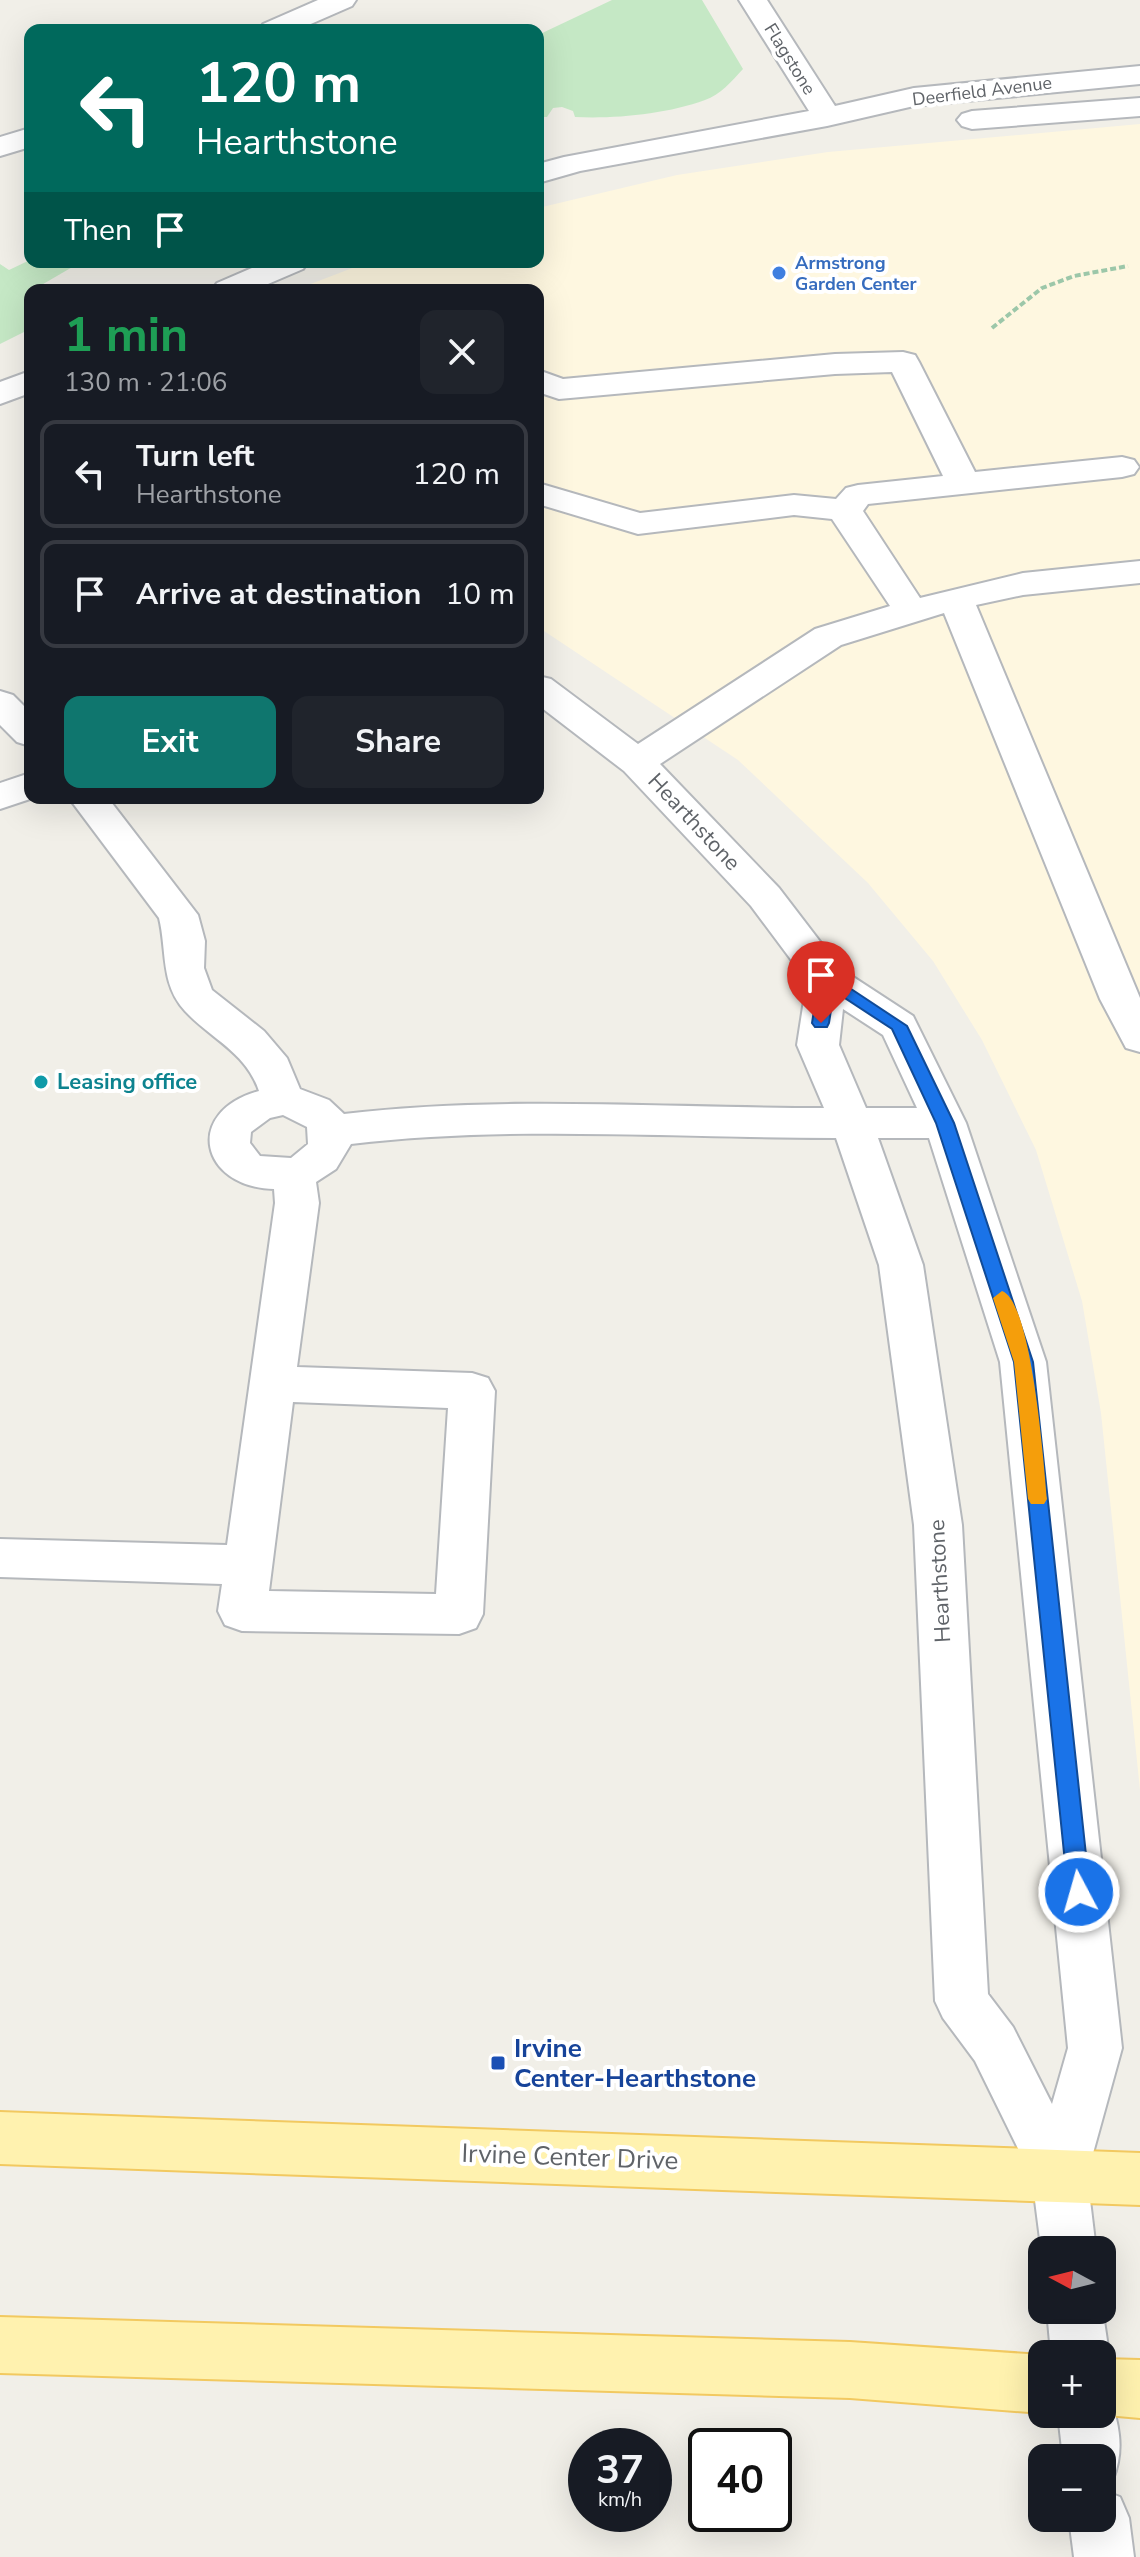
<!DOCTYPE html>
<html lang="en">
<head>
<meta charset="utf-8">
<style>
	body { margin:0; font-family:"Nunito Sans",sans-serif; background:#20242c; color:#f1f3f6; height:100vh; display:flex; flex-direction:column; font-size:30px; white-space:nowrap }
	* { box-sizing:border-box; margin:0 }
	p { font-size:26px; color:#9ea1a6 }
	.icon { flex:none; width:44px; height:44px; fill:none; stroke:currentColor; stroke-width:2; stroke-linecap:round; stroke-linejoin:round }
	.map { position:relative; flex:1; overflow:hidden }
	.side { position:absolute; left:24px; top:284px; width:520px; height:520px; display:flex; flex-direction:column; background:#171b24; border-radius:16px; box-shadow:0 8px 32px #0002 }
	.side>* { flex:none }
	.banner { position:absolute; left:24px; top:24px; width:520px; height:244px; border-radius:16px; box-shadow:0 8px 32px #0002; background:#00695c; color:#fff; overflow:hidden }
	.needle { width:52px; rotate:277deg }
	.fabs { position:absolute; left:1028px; top:2236px; display:grid; gap:16px }
	.fabs a { display:grid; place-items:center; width:88px; height:88px; border-radius:16px; background:#171b24; box-shadow:0 8px 32px #0002; font-size:40px }
	.speed { position:absolute; left:568px; top:2428px; display:flex; gap:16px; font-size:40px; font-weight:700; text-align:center }
	.speed>* { display:grid; place-content:center; width:104px; height:104px; border-radius:50%; background:#171b24; box-shadow:0 8px 32px #0002; line-height:1 }
	.speed small { font-size:20px; font-weight:400 }
	.speed .limit { border:4px solid #111; border-radius:12px; background:#fff; color:#111 }
	.pin { position:absolute; display:grid; place-items:center; width:68px; height:68px; color:#fff; margin:-82px -34px; border-radius:50% 50% 50% 0; rotate:-45deg; box-shadow:0 0 8px #0007 }
	.pin .icon { rotate:45deg }
	.me { position:absolute; width:88px; margin:-44px; rotate:354deg; stroke-linejoin:round; filter:drop-shadow(0 0 6px #0008) }
	.turn { display:flex; align-items:center; gap:28px; height:168px; padding:0 40px; font-size:36px }
	.turn .icon { width:104px; height:104px; stroke-width:2.5 }
	.turn b { display:block; font-size:56px; line-height:68px }
	.then { display:flex; align-items:center; height:76px; padding:0 40px; background:#0003; gap:16px; font-size:30px }
	.round { display:grid; place-items:center; flex:none; width:84px; height:84px; border-radius:16px; background:#20242c }
	.summary { display:flex; align-items:center; justify-content:space-between; height:136px; padding:0 40px }
	h1 { font-size:48px; font-weight:700; line-height:60px; color:#1e9e55 }
	.button { display:flex; gap:16px; margin-top:auto; padding:16px 40px }
	.button a { flex:1; height:92px; border-radius:16px; background:#0f766e; color:#fff; font-size:32px; font-weight:700; line-height:92px; text-align:center }
	.button a+a { background:#20242c; color:#f1f3f6 }
	ul { padding:0; list-style:none }
	li { display:flex; align-items:center; gap:24px; height:108px; margin:0 16px 12px; padding:0 24px; border:4px solid #363941; border-radius:16px }
	li div { flex:1 }
	li b { display:block; font-size:30px }
	li em { font-style:normal }
	.map>svg:first-child { display:block }
	.commercial { fill:#fef7e0 }
	.green { fill:#c5e8c5 }
	.lines { fill:none; stroke-linecap:round; stroke-linejoin:round }
	.minor-casing { stroke:#b5b8bc; stroke-width:4 }
	.major-casing { stroke:#f2c960; stroke-width:4 }
	.path { stroke:#9cc7a9; stroke-width:4; stroke-dasharray:6 3; stroke-linecap:butt }
	.minor { fill:#fff; fill-rule:evenodd }
	.major { fill:#fff2af; fill-rule:evenodd }
	.route { fill:#1a73e8; stroke:#114b97; stroke-width:2 }
	.slow { fill:#f59e0b }
	.shop-dot { fill:#3f7fe0; stroke:#fff; stroke-width:3 }
	.culture-dot { fill:#0f9aa8; stroke:#fff; stroke-width:3 }
	.transit-dot { fill:#1a4fb4; stroke:#fff; stroke-width:3 }
	.labels { text-anchor:middle; dominant-baseline:central; stroke-width:8; stroke-linejoin:round; paint-order:stroke }
	.far-street-label { font-size:18px; fill:#5f6368; stroke:#fff }
	.far-shop-label { font-size:18px; font-weight:bold; fill:#366cbe; stroke:#fff; text-anchor:start }
	.street-label { font-size:22px; fill:#5f6368; stroke:#fff }
	.culture-label { font-size:22px; font-weight:bold; fill:#0d838f; stroke:#fff; text-anchor:start }
	.near-transit-label { font-size:26px; font-weight:bold; fill:#164399; stroke:#fff; text-anchor:start }
	.near-street-label { font-size:26px; fill:#5f6368; stroke:#fff }
</style>
</head>
<body>
<div class="map">
<svg width="1140" height="2557" viewBox="0 0 1140 2557">
	<rect width="100%" height="100%" fill="#f1efe8"/>
	<path class="commercial" d="M 1140,124 L 1140,1790 L 1101,1413 L 1082,1301 L 1036,1150 L 982,1040 L 933,961 L 868,883 L 738,760 L 538,627 L 538,290 L 295,290 L 368,262 L 538,262 L 538,208 L 677,175 L 828,152 Z"/>
	<path class="green" d="M 612,0 L 702,0 L 743,69 C 732,81 720,95 705,100 C 667,114 615,119 575,117 L 573,111 L 562,107 L 553,108 L 547,117 L 538,117 L 538,35 Z
		M 30,260 L 81,262 L 38,287 L 41,290 L 30,290 L 30,329 L 0,344 L 0,264 L 9,270 Z"/>
	<g class="lines">
		<g class="minor-casing">
			<path id="minor" d="M 318,0 L 356,0 L 352,6 L 297,30 L 259,30 L 263,24 Z
				M 739,0 L 767,0 L 835,106 L 914,88 L 1140,66 L 1140,84 L 914,106 L 827,126 L 580,171 L 538,183 L 538,164 L 564,157 L 809,111 Z
				M 1140,98 L 1140,116 L 972,129 L 962,126 L 957,120 L 962,114 L 972,111 Z
				M 30,128 L 30,147 L 0,156 L 0,137 Z
				M 266,262 L 308,262 L 303,269 L 254,290 L 212,290 L 217,283 Z
				M 903,352 L 915,355 L 919,362 L 975,472 L 1122,457 L 1134,460 L 1139,467 L 1134,474 L 1122,477 L 868,504 L 863,511 L 920,598 L 1023,573 L 1140,561 L 1140,583 L 1023,595 L 976,605 L 1140,998 L 1140,1052 L 1126,1048 L 1100,999 L 944,613 L 841,645 L 660,764 L 779,888 L 841,969 L 913,1016 L 966,1123 L 1046,1362 L 1122,2048 L 1087,2175 L 1096,2250 L 1042,2250 L 1042,2255 L 1032,2177 L 975,2061 L 943,2018 L 935,2001 L 914,1525 L 879,1265 L 836,1138 C 674,1138 512,1125 351,1144 L 336,1169 L 316,1182 L 319,1203 L 297,1367 L 472,1373 L 488,1378 L 495,1391 L 483,1614 L 476,1628 L 459,1634 L 242,1631 L 225,1625 L 218,1611 L 222,1584 L 0,1577 L 0,1539 L 227,1545 L 275,1203 L 274,1189 C 200,1187 183,1112 259,1091 C 246,1052 211,1039 185,1011 C 160,984 167,950 159,918 L 69,798 L 108,798 L 198,915 L 205,941 L 204,968 L 212,990 L 264,1031 L 287,1058 L 300,1089 L 329,1100 L 344,1114 C 504,1095 664,1108 824,1108 L 797,1045 L 807,981 L 751,906 L 624,771 L 538,705 L 538,676 L 551,679 L 638,744 L 815,629 L 890,606 L 832,519 L 794,515 L 638,534 L 538,504 L 538,483 L 640,513 L 794,495 L 836,499 L 846,488 L 858,485 L 943,476 L 892,372 L 835,374 L 559,399 L 538,392 L 538,370 L 563,379 L 835,354 ZM 843,1009 L 883,1035 L 917,1108 L 866,1108 L 839,1045 ZM 283,1115 L 307,1127 L 308,1144 L 291,1158 L 260,1156 L 250,1143 L 251,1132 L 270,1118 ZM 878,1138 L 929,1138 L 1000,1362 L 1068,2048 L 1052,2104 L 1013,2027 L 988,1994 L 962,1525 L 923,1265 ZM 293,1402 L 448,1408 L 436,1594 L 269,1591 Z
				M 30,371 L 30,393 L 0,404 L 0,382 Z
				M 0,691 L 13,695 L 30,712 L 30,746 L 17,742 L 0,725 Z
				M 30,773 L 30,798 L 33,798 L 0,809 L 0,783 Z
				M 1102,2307 L 1109,2354 L 1102,2370 L 1102,2354 L 1051,2354 L 1047,2310 L 1102,2310 Z
				M 1102,2391 L 1108,2393 C 1119,2422 1125,2450 1113,2479 L 1102,2483 L 1102,2458 L 1063,2458 L 1058,2414 L 1102,2414 Z
				M 1102,2490 L 1120,2497 L 1129,2518 L 1134,2557 L 1074,2557 L 1069,2518 L 1102,2518 Z"/>
		</g>
		<g class="major-casing">
			<path id="major" d="M 0,2112 L 1140,2153 L 1140,2205 L 0,2164 Z
				M 0,2317 L 850,2342 L 1042,2355 L 1042,2413 L 850,2398 L 0,2373 Z
				M 1102,2359 L 1140,2360 L 1140,2418 L 1095,2414 L 1102,2414 Z"/>
		</g>
		<path class="path" d="M 992,328 L 1042,288 L 1074,276 L 1128,266"/>
		<use href="#minor" class="minor"/>
		<use href="#major" class="major"/>
	</g>
	<path class="route" d="M 827,973 L 907,1026 L 954,1123 L 1033,1362 L 1090,1892 L 1087,1899 L 1079,1902 L 1071,1899 L 1068,1892 L 1014,1362 L 936,1123 L 892,1029 L 834,991 L 829,1023 L 827,1027 L 815,1027 L 812,1023 L 819,979 Z"/>
	<path class="slow" d="M 1002,1291 C 1032,1301 1044,1466 1047,1499 L 1044,1504 L 1031,1504 L 1028,1499 L 1014,1362 L 993,1298 Z"/>
	<circle class="shop-dot" cx="779" cy="273" r="8"/>
	<circle class="culture-dot" cx="41" cy="1082" r="8"/>
	<rect class="transit-dot" x="490" y="2055" width="16" height="16" rx="4"/>
	<g class="labels">
		<g class="far-street-label">
			<text transform="translate(790 59) rotate(58)">Flagstone</text>
			<text transform="translate(982 91) rotate(-7)">Deerfield Avenue</text>
		</g>
		<g class="far-shop-label">
			<text x="795" y="263">Armstrong<tspan x="795" dy="21">Garden Center</tspan></text>
		</g>
		<g class="street-label">
			<text transform="translate(694 822) rotate(47)">Hearthstone</text>
			<text transform="translate(940 1581) rotate(-93)">Hearthstone</text>
		</g>
		<g class="culture-label">
			<text x="57" y="1082">Leasing office</text>
		</g>
		<g class="near-transit-label">
			<text x="514" y="2048">Irvine<tspan x="514" dy="30">Center-Hearthstone</tspan></text>
		</g>
		<g class="near-street-label">
			<text transform="translate(570 2157) rotate(2)">Irvine Center Drive</text>
		</g>
	</g>
</svg>
<div class="fabs">
<a><svg class="needle" viewBox="-14 -14 28 28"><path d="M0-13l5 13h-10z" fill="#e53935"/><path d="M0 13l5-13h-10z" fill="#9ea1a6"/></svg></a>
<a>+</a>
<a>−</a>
</div>
<div class="speed"><div>37<small>km/h</small></div><div class="limit">40</div></div>
<div class="pin" style="left:821px;top:1023px;background:#d93025"><svg class="icon" aria-label="arrive" viewBox="0 0 24 24"><path d="M6 21V4h12l-3 4 3 4H6"/></svg></div>
<svg class="me" style="left:1079px;top:1892px" viewBox="-20 -20 40 40"><circle r="17" fill="#1a73e8" stroke="#fff" stroke-width="3"/><path d="M0-11L8 9 0 5-8 9z" fill="#fff"/></svg>
<div class="banner">
<div class="turn"><svg class="icon" aria-label="left" viewBox="0 0 24 24"><path d="M17 20v-9H6M10 6l-5 5 5 5"/></svg><div><b>120 m</b>Hearthstone</div></div>
<div class="then">Then<svg class="icon" aria-label="arrive" viewBox="0 0 24 24"><path d="M6 21V4h12l-3 4 3 4H6"/></svg></div>
</div>
<section class="side">
<div class="summary"><div><h1>1 min</h1><p>130 m · 21:06</p></div><a class="round"><svg class="icon" aria-label="close" viewBox="0 0 24 24"><path d="M6 6l12 12M18 6L6 18"/></svg></a></div>
<ul>
<li><svg class="icon" aria-label="left" viewBox="0 0 24 24"><path d="M17 20v-9H6M10 6l-5 5 5 5"/></svg><div><b>Turn left</b><p>Hearthstone</p></div><em>120 m</em></li>
<li><svg class="icon" aria-label="arrive" viewBox="0 0 24 24"><path d="M6 21V4h12l-3 4 3 4H6"/></svg><div><b>Arrive at destination</b></div><em>10 m</em></li>
</ul>
<div class="button"><a>Exit</a><a>Share</a></div>
</section>
</div>
</body>
</html>
